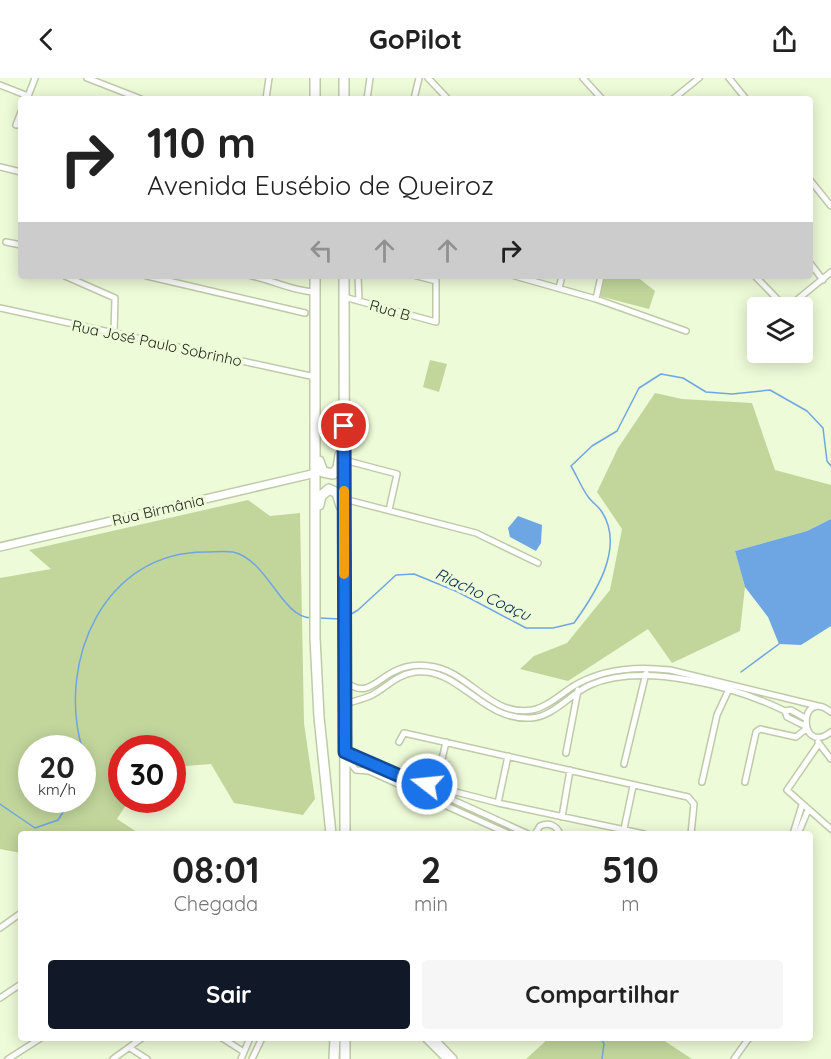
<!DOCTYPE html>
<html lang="pt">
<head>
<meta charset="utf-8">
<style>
	body { margin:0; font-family:Quicksand,sans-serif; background:#f6f6f6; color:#222; height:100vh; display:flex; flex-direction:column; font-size:22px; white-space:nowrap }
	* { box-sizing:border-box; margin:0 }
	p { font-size:20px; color:#767676 }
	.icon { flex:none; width:33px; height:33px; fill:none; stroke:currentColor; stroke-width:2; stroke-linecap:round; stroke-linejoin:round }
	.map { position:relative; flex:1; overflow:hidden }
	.sheet { position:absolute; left:18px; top:753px; width:795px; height:210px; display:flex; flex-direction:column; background:#fff; border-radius:6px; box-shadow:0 3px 15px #0003 }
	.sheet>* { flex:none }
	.banner { position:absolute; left:18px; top:18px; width:795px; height:183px; border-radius:6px; box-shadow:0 3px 15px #0003; background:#fff; color:#222; overflow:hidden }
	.controls { position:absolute; left:747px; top:219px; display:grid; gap:12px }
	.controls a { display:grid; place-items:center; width:66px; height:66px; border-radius:6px; background:#fff; box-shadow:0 3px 15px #0003; font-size:30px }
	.speed { position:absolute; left:18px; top:657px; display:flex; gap:12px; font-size:30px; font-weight:700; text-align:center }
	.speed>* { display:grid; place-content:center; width:78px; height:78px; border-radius:50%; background:#fff; box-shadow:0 3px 15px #0003; line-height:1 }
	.speed small { font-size:15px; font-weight:400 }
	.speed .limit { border:9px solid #d22; background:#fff; color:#111 }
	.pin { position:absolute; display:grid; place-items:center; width:51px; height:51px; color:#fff; margin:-26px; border:3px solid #fff; border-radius:50%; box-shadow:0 2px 6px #0007 }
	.me { position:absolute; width:66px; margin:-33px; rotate:286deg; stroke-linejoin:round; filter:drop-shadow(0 0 4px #0008) }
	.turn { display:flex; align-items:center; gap:21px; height:126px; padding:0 30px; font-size:27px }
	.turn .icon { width:78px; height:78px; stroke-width:2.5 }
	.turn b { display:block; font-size:42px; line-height:51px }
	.lanes { display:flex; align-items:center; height:57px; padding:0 30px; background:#0003; justify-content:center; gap:30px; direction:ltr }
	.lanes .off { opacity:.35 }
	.eta { display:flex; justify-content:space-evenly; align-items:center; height:102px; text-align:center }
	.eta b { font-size:36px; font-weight:700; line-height:42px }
	.cta { display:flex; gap:12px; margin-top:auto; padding:12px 30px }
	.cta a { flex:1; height:69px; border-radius:6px; background:#111827; color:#fff; font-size:24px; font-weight:700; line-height:69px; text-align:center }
	.cta a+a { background:#f6f6f6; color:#222 }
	header { display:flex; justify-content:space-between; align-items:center; height:78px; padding:0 30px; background:#fff; font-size:27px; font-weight:700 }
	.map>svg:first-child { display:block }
	.green { fill:#c2d69c; fill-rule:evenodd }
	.water { fill:#6ea6e3 }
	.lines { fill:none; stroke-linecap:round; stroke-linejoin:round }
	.stream { stroke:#6ea6e3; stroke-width:1.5 }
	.minor-casing { stroke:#becaa8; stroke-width:8 }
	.tertiary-casing { stroke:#becaa8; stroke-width:10 }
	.trunk-casing { stroke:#becaa8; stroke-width:12 }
	.minor { stroke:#fff; stroke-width:5 }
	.tertiary { stroke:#fff; stroke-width:7 }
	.trunk { stroke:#fff; stroke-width:9 }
	.route-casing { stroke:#114b97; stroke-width:15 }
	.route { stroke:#1a73e8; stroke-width:10 }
	.slow { stroke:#f59e0b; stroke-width:10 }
	.labels { text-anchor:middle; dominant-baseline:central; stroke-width:6; stroke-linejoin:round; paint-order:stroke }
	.street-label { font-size:15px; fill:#1e2216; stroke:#eefbd8 }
	.water-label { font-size:16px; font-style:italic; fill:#022c52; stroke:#eefbd8 }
</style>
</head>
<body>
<header><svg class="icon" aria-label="back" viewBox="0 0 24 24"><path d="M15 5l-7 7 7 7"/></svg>GoPilot<svg class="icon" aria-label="share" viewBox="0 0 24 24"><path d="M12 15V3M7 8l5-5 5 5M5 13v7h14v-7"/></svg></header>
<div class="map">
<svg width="831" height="981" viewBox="0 0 831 981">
	<rect width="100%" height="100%" fill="#eefbd8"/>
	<path class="green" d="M 603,198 L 636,198 L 655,213 L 649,231 L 599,218 Z
		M 430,282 L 447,286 L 439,314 L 423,309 Z
		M 655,315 L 682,321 L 752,325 L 775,392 L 831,407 L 831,441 L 807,453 L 735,473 L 745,509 L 740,553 L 672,585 L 648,551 L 568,603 L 520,591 L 534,578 L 567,565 L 610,512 L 622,451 L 597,414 L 618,370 Z
		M 248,422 L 270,438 L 300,435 L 304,645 L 315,721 L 303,737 L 234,725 L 211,686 L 173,689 L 172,670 L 122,670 L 122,722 L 129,722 L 117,741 L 140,756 L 21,756 L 21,775 L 0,771 L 0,500 L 51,491 L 29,472 ZM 32,670 L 82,670 L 82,722 L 32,722 Z
		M 549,960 L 660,960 L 692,981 L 526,981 Z"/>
	<path class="water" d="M 518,438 L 542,447 L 541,465 L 536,473 L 510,459 L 508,450 Z
		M 831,441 L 831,548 L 801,567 L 779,566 L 768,539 L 745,509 L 735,473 L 807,453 Z"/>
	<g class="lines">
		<path class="stream" d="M 348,538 L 358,532 L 396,497 L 414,496 L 458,514 L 526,550 L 553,550 L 574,545 C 595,516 625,470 602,434 C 599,429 593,425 589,420 C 582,411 577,398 571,388 L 592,368 L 617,353 L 639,310 L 661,296 L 683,300 L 706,314 L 732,316 L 770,312 L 807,333 L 823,350 L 827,383 L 831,388
			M 319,540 L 341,541
			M 741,594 L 779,566
			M 82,670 C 57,583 104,474 205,474 C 214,474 225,473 233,474 C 268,482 281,539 311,540
			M 82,673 L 85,680 L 82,691
			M 0,726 L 35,750 L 58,742 L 71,722
			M 601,960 L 604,966 L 602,981"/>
		<g class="minor-casing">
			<path id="minor" d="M 87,0 L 141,21
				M 428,0 L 448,21
				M 583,0 L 602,21
				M 729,0 L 746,21
				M 0,7 L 28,18
				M 27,21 L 35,0
				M 266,21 L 269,0
				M 367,21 L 370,0
				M 414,21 L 419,0
				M 673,21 L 699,0
				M 16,47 L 21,34
				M 0,89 L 21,94
				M 810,102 L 831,128
				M 6,164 L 21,167
				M 810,185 L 823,202
				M 65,198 L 115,220 L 114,255
				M 147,198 L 305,235
				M 252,198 C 275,203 292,213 315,214
				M 358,198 L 359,223
				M 515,198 L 596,221 L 686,253
				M 755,198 L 786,230
				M 559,210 L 562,198
				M 344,219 L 436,244 L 436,203 L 417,198
				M 596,221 L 601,198
				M 0,230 L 315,299
				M 787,230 L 831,194
				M 344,382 L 397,396 L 389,432
				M 344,421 L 476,455 L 538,485
				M 346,604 C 366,620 375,603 393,594 C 404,588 417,586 429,588 C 469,592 489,639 532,632 C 547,629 560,617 572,609 C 602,590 636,588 670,592 L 822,629
				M 345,626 C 354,623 364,621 372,617 C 387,609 396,597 415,594 C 460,589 481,643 531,640 C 553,639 570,616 590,607 C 643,584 734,608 785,633 L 787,639 L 805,648
				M 785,633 L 791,632 L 805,640
				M 831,634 C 798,608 798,679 831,654
				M 399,664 L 404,655 L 688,719 L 694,726 L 691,756
				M 818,664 L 831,681
				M 818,667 L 787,712 L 831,751
				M 345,673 L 528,756
				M 566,675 L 578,612
				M 508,678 L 498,725 L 644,756
				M 346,680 L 356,692 L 369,693 L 509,756
				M 624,686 L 646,595
				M 702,704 L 717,637 L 729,611
				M 745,704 L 756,654 L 760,651 L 796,659 L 806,651
				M 423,712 L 439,694 L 446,664
				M 456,714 L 498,725
				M 562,739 L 570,692
				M 624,751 L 633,708
				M 535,756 L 540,748 C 549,744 556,747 560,756
				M 793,756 L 802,727
				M 798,756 L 808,732
				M 0,850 L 21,835
				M 0,920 L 21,906
				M 222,960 L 244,974
				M 130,970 L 147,981
				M 8,981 L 41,960
				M 113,981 L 142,960
				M 241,981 L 250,960
				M 252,981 L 262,960
				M 734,981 L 749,960"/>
		</g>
		<g class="tertiary-casing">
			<path id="tertiary" d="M 0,469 L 316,395
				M 426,960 L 447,981
				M 433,960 L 453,981"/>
		</g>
		<g class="trunk-casing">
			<path id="trunk" d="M 315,0 L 315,21
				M 344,21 L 344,0
				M 315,198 L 315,560 L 319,639 L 331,756
				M 344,198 L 345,756
				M 319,383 L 323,394 L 333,396 L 338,390 L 340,377
				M 319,427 L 321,418 L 329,411 L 337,415 L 341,428
				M 334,981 L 335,960
				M 345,981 L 345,960"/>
		</g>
		<use href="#minor" class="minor"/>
		<use href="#tertiary" class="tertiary"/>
		<use href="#trunk" class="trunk"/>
	</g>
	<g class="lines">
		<g class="route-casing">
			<path id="route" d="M 344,348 L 345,674 L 425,709 L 427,706"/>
		</g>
		<use href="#route" class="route"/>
		<path class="slow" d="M 344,496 L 344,413"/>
	</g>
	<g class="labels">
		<g class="street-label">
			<text transform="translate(390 232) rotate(16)">Rua B</text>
			<text transform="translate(157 265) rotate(12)">Rua José Paulo Sobrinho</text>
			<text transform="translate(158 432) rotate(-13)">Rua Birmânia</text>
		</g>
		<g class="water-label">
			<text transform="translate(483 516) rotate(25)">Riacho Coaçu</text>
		</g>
	</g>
</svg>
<div class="controls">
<a><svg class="icon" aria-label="layers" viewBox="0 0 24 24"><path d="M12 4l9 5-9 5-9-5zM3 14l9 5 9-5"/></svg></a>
</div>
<div class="speed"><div>20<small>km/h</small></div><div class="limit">30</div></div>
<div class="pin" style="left:344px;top:348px;background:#d93025"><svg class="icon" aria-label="arrive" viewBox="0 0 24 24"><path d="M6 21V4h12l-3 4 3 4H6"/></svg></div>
<svg class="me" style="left:427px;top:706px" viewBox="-20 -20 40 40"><circle r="17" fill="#1a73e8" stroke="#fff" stroke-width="3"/><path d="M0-11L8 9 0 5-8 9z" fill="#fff"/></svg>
<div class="banner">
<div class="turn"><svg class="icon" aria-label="right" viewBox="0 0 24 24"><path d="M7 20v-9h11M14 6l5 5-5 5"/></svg><div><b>110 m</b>Avenida Eusébio de Queiroz</div></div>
<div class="lanes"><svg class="icon off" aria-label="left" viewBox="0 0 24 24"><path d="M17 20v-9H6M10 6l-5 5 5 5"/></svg><svg class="icon off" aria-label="ahead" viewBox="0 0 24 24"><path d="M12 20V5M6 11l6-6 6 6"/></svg><svg class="icon off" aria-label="ahead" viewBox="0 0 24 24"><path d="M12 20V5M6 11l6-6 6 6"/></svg><svg class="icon" aria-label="right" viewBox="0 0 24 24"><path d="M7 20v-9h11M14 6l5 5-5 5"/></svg></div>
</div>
<section class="sheet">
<div class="eta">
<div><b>08:01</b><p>Chegada</p></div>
<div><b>2</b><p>min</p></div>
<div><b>510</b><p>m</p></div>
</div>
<div class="cta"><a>Sair</a><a>Compartilhar</a></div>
</section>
</div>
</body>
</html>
